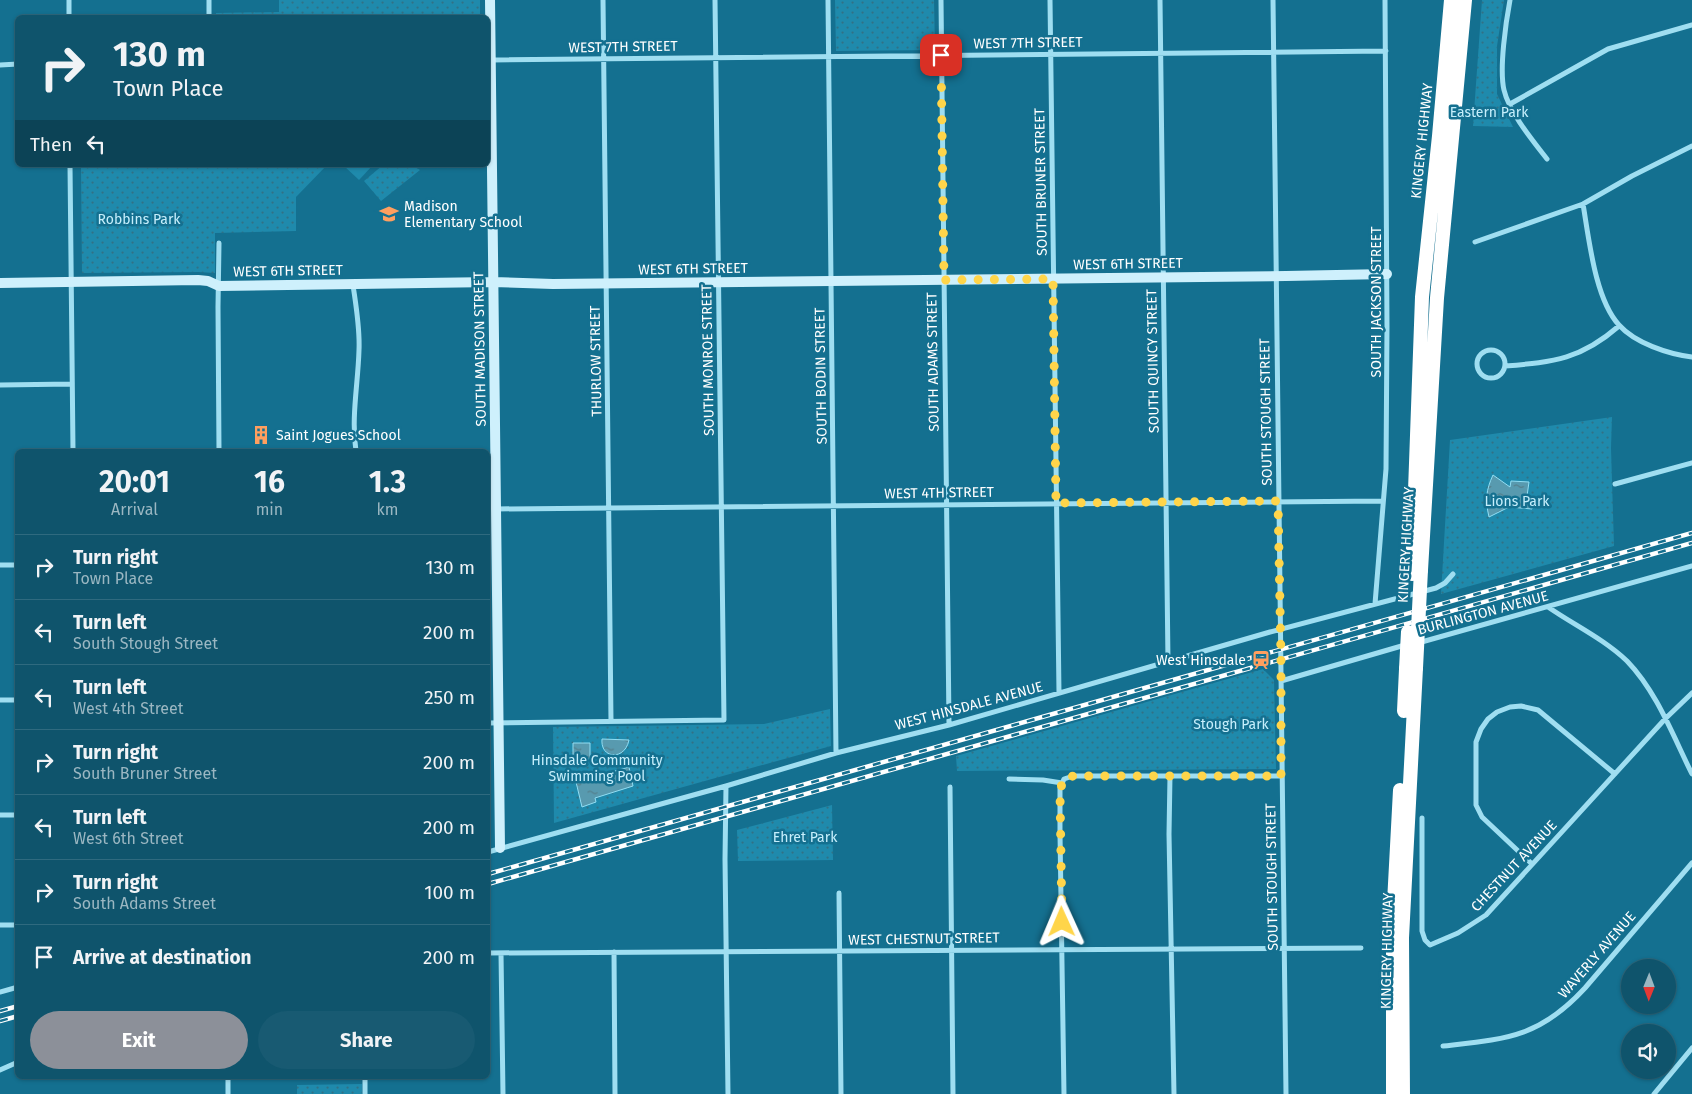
<!DOCTYPE html>
<html lang="en">
<head>
<meta charset="utf-8">
<style>
	body { margin:0; font-family:"Fira Sans",sans-serif; background:#185a72; color:#f1f3f6; height:100vh; display:flex; flex-direction:column; font-size:19px; white-space:nowrap }
	* { box-sizing:border-box; margin:0 }
	p { font-size:16px; color:#9bb7c2 }
	.icon { flex:none; width:28px; height:28px; fill:none; stroke:currentColor; stroke-width:2; stroke-linecap:round; stroke-linejoin:round }
	.map { position:relative; flex:1; overflow:hidden }
	.details { position:absolute; left:15px; top:449px; width:475px; height:630px; display:flex; flex-direction:column; background:#0f546c; border-radius:8px; box-shadow:0 1px 4px #0004,0 0 0 1px #2f6a7f }
	.details>* { flex:none }
	.guide { position:absolute; left:15px; top:15px; width:475px; height:152px; border-radius:8px; box-shadow:0 1px 4px #0004,0 0 0 1px #2f6a7f; background:#0f546c; color:#f1f3f6; overflow:hidden }
	.needle { width:32px; rotate:181deg }
	.controls { position:absolute; left:1621px; top:959px; display:grid; gap:10px }
	.controls a { display:grid; place-items:center; width:55px; height:55px; border-radius:50%; background:#0f546c; box-shadow:0 1px 4px #0004,0 0 0 1px #2f6a7f; font-size:25px }
	.pin { position:absolute; display:grid; place-items:center; width:42px; height:42px; color:#fff; margin:-21px; border-radius:10px; box-shadow:0 2px 8px #0006 }
	.me { position:absolute; width:55px; margin:-28px; rotate:359deg; stroke-linejoin:round; filter:drop-shadow(0 0 4px #0008) }
	.turn { display:flex; align-items:center; gap:18px; height:105px; padding:0 15px; font-size:22px }
	.turn .icon { width:65px; height:65px; stroke-width:2.5 }
	.turn b { display:block; font-size:35px; line-height:42px }
	.then { display:flex; align-items:center; height:48px; padding:0 15px; background:#0003; gap:10px; font-size:19px }
	.eta { display:flex; justify-content:space-evenly; align-items:center; height:85px; text-align:center }
	.eta b { font-size:30px; font-weight:700; line-height:35px }
	.action { display:flex; gap:10px; margin-top:auto; padding:10px 15px }
	.action a { flex:1; height:58px; border-radius:30px; background:#8c9099; color:#fff; font-size:20px; font-weight:700; line-height:58px; text-align:center }
	.action a+a { background:#185a72; color:#f1f3f6 }
	ul { padding:0; list-style:none }
	li { display:flex; align-items:center; gap:15px; height:65px; padding:0 15px; border-top:1px solid #2f6a7f }
	li div { flex:1 }
	li b { display:block; font-size:19px }
	li em { font-style:normal }
	.map>svg:first-child { display:block }
	.grass { fill:#1f8aac }
	.park { fill:url(#park-dots) }
	.water { fill:url(#water-ripples); stroke:#91def4 }
	.lines { fill:none; stroke-linecap:round; stroke-linejoin:round }
	.street { stroke:#9fdef1; stroke-width:5 }
	.secondary { stroke:#cef0fc; stroke-width:10 }
	.highway { stroke:#fff; stroke-width:14 }
	.rail-casing { stroke:#fff; stroke-width:4.5 }
	.rail { stroke:#147090; stroke-width:2.5; stroke-dasharray:8; stroke-linecap:butt }
	.highway-bridge { stroke:#fff; stroke-width:14 }
	.route { stroke:#ffd54a; stroke-width:9; stroke-dasharray:0 16.2 }
	.labels { text-anchor:middle; dominant-baseline:central; stroke-width:5; stroke-linejoin:round; paint-order:stroke }
	.street-label { font-size:14px; fill:#fff; stroke:#147090 }
	.park-label { font-size:14px; fill:#c6effc; stroke:#147090 }
	.poi-label { font-size:14px; fill:#fff; stroke:#147090; text-anchor:start }
</style>
</head>
<body>
<div class="map">
<svg width="1692" height="1094" viewBox="0 0 1692 1094">
	<defs>
		<pattern id="park-dots" width="8" height="8" patternUnits="userSpaceOnUse" patternTransform="scale(1.25)"><rect width="8" height="8" fill="#1f8aac"/><path d="M2 2h.1M6 6h.1" fill="none" stroke="#317186" stroke-width="1.8" stroke-linecap="round"/></pattern>
		<pattern id="water-ripples" width="26" height="14" patternUnits="userSpaceOnUse" patternTransform="scale(1.25)"><rect width="26" height="14" fill="#589aaf"/><path d="M2 4q2-2 4 0t4 0M15 11q2-2 4 0t4 0" fill="none" stroke="#547f8c"/></pattern>
	</defs>
	<rect width="100%" height="100%" fill="#147090"/>
	<path class="grass" d="M 343,165 L 373,165 L 359,180 Z"/>
	<path class="park" d="M 279,0 L 480,0 L 480,17 L 216,17 L 216,13 L 279,12 Z
		M 835,0 L 934,0 L 935,50 L 836,51 Z
		M 1482,0 L 1504,0 L 1497,46 L 1497,94 L 1513,127 L 1473,126 Z
		M 81,165 L 327,165 L 296,197 L 296,231 L 215,233 L 215,273 L 198,272 L 82,273 Z
		M 383,165 L 412,165 L 420,170 L 381,201 L 364,181 Z
		M 1612,417 L 1611,448 L 1614,546 L 1441,594 L 1450,440 Z
		M 1263,669 L 1274,680 L 1276,769 L 957,771 L 956,756 Z
		M 830,709 L 831,746 L 554,823 L 553,727 L 764,724 Z
		M 832,805 L 833,860 L 738,861 L 737,830 Z
		M 362,1084 L 362,1094 L 297,1094 L 297,1085 Z"/>
	<path class="water" d="M 1493,475 L 1510,487 L 1511,481 L 1529,482 L 1527,496 L 1533,498 L 1532,509 L 1509,507 L 1489,517 C 1485,500 1486,490 1493,475 Z
		M 602,739 L 629,740 C 625,761 600,759 602,739 Z
		M 573,743 L 590,743 L 590,759 L 573,759 Z
		M 629,767 L 633,786 L 595,798 L 596,802 L 582,807 L 576,782 Z"/>
	<g class="lines">
		<path class="street" d="M 69,0 L 69,18
			M 209,0 L 209,18
			M 603,0 L 611,721
			M 828,0 L 836,753
			M 941,0 L 949,725
			M 1050,0 L 1059,693
			M 1160,0 L 1168,662
			M 1273,0 L 1286,1094
			M 1510,0 C 1506,21 1499,69 1504,90 C 1509,112 1533,141 1547,159
			M 491,60 L 1386,51
			M 0,65 L 18,64
			M 1510,104 L 1608,49 L 1692,25
			M 70,165 L 73,451
			M 1583,204 C 1589,239 1595,299 1619,325 C 1635,343 1668,354 1692,357
			M 1475,242 L 1583,204 L 1632,176 L 1692,146
			M 219,243 L 218,307 L 219,451
			M 353,285 C 356,306 360,328 359,350 C 358,385 351,417 356,451
			M1477 364a14 14 0 1 1 28 0a14 14 0 1 1-28 0Z
			M 1505,366 C 1555,362 1581,359 1619,326
			M 0,385 L 72,384
			M 1615,484 L 1692,463
			M 496,509 L 1383,501
			M 0,565 L 18,565
			M 1375,604 L 1386,469 L 1387,326 L 1385,0
			M 1548,607 C 1574,625 1604,639 1627,661 C 1657,692 1673,736 1692,774
			M 1418,643 L 1692,566
			M 1281,681 L 1405,645
			M 0,700 L 18,700
			M 488,723 L 724,720 L 715,0
			M 1170,776 L 1169,834 L 1174,1094
			M 1009,779 L 1043,780 L 1062,783
			M 726,786 L 725,859 L 728,1094
			M 950,787 L 953,1094
			M 0,815 L 18,815
			M 1422,818 L 1422,931 L 1425,940 L 1430,945 L 1458,933 L 1486,915 L 1665,719 L 1692,693
			M 488,852 L 726,786 L 836,753 L 949,725 L 1270,632 L 1436,588 L 1445,583 L 1453,574
			M 1532,864 L 1482,817 L 1476,805 L 1476,742 L 1481,729 L 1488,719 L 1497,712 L 1510,707 L 1521,706 L 1538,710 L 1615,774
			M 839,893 L 841,1094
			M 0,925 L 18,925
			M 614,952 L 615,1094
			M 488,953 L 1361,948
			M 501,953 L 503,1094
			M 0,992 L 18,987
			M 1443,1046 C 1506,1039 1539,1038 1585,988 L 1692,863
			M 0,1070 L 18,1062
			M 228,1076 L 228,1094
			M 365,1076 L 365,1094
			M 1064,1094 L 1060,834 L 1060,788 L 1064,779 L 1073,776 L 1281,776
			M 1654,1094 L 1692,1048"/>
		<path class="secondary" d="M 490,0 L 500,848
			M 0,283 L 198,280 L 208,281 L 219,286 L 493,282 L 553,284 L 1286,276 L 1387,274"/>
		<path class="highway" d="M 1421,570 L 1437,298 L 1465,0
			M 1412,574 L 1422,297 L 1439,136 L 1451,0
			M 1404,711 L 1406,669
			M 1393,1094 L 1393,921 L 1400,790
			M 1403,1094 L 1402,938 L 1416,668"/>
		<g class="rail-casing">
			<path id="rail" d="M 488,874 L 1692,533
				M 488,884 L 1692,543
				M 0,1011 L 18,1006
				M 0,1021 L 18,1016"/>
		</g>
		<use href="#rail" class="rail"/>
		<path class="highway-bridge" d="M 1416,668 L 1421,570
			M 1406,669 L 1408,632"/>
	</g>
	<g class="lines">
		<path class="route" d="M 941,55 L 944,280 L 1053,279 L 1056,503 L 1278,501 L 1281,659 L 1281,776 L 1073,776 L 1064,779 L 1062,783 L 1060,793 L 1062,922"/>
	</g>
	<defs>
		<g id="school-bare" transform="scale(1.5)"><path d="M0-5L7-2L0 1L-7-2ZM-4 1L0 2.5L4 1V4Q0 6-4 4Z" fill="#ff9f5f" stroke="#147090" stroke-width="2.5" paint-order="stroke"/></g>
		<g id="building-bare" transform="scale(1.5)"><path d="M-4-6H4V6H1V3H-1V6H-4ZM-2.5-4.3h1.7v1.8h-1.7ZM.8-4.3h1.7v1.8H.8ZM-2.5-1h1.7V.8h-1.7ZM.8-1h1.7V.8H.8Z" fill="#ff9f5f" stroke="#147090" stroke-width="2.5" paint-order="stroke"/></g>
		<g id="station-bare" transform="scale(1.5)"><path d="M-3-6H3Q5-6 5-4V2Q5 4 3 4L4.5 6H3L1.5 4h-3L-3 6H-4.5L-3 4Q-5 4-5 2V-4Q-5-6-3-6ZM-3.5-4v3h7v-3ZM-3.5 1v1.5H-2V1ZM2 1v1.5H3.5V1Z" fill="#ff9f5f" stroke="#147090" stroke-width="2.5" paint-order="stroke"/></g>
	</defs>
	<g fill-rule="evenodd">
		<use href="#school-bare" x="389" y="214"/>
		<use href="#building-bare" x="261" y="435"/>
		<use href="#station-bare" x="1261" y="660"/>
	</g>
	<g class="labels">
		<g class="street-label">
			<text transform="translate(1028 43) rotate(-1)">WEST 7TH STREET</text>
			<text transform="translate(623 47) rotate(-1)">WEST 7TH STREET</text>
			<text transform="translate(1422 141) rotate(-84)">KINGERY HIGHWAY</text>
			<text transform="translate(1041 182) rotate(-91)">SOUTH BRUNER STREET</text>
			<text transform="translate(1128 264) rotate(-1)">WEST 6TH STREET</text>
			<text transform="translate(693 269) rotate(-1)">WEST 6TH STREET</text>
			<text transform="translate(288 271) rotate(-1)">WEST 6TH STREET</text>
			<text transform="translate(1376 302) rotate(-90)">SOUTH JACKSON STREET</text>
			<text transform="translate(480 349) rotate(-91)">SOUTH MADISON STREET</text>
			<text transform="translate(708 360) rotate(-91)">SOUTH MONROE STREET</text>
			<text transform="translate(596 361) rotate(-91)">THURLOW STREET</text>
			<text transform="translate(1153 361) rotate(-91)">SOUTH QUINCY STREET</text>
			<text transform="translate(933 362) rotate(-91)">SOUTH ADAMS STREET</text>
			<text transform="translate(821 376) rotate(-91)">SOUTH BODIN STREET</text>
			<text transform="translate(1266 412) rotate(-91)">SOUTH STOUGH STREET</text>
			<text transform="translate(939 493) rotate(-1)">WEST 4TH STREET</text>
			<text transform="translate(1406 545) rotate(-87)">KINGERY HIGHWAY</text>
			<text transform="translate(1483 613) rotate(-15)">BURLINGTON AVENUE</text>
			<text transform="translate(969 706) rotate(-15)">WEST HINSDALE AVENUE</text>
			<text transform="translate(1514 866) rotate(-47)">CHESTNUT AVENUE</text>
			<text transform="translate(1272 877) rotate(-91)">SOUTH STOUGH STREET</text>
			<text transform="translate(924 939) rotate(-1)">WEST CHESTNUT STREET</text>
			<text transform="translate(1387 951) rotate(-89)">KINGERY HIGHWAY</text>
			<text transform="translate(1597 955) rotate(-49)">WAVERLY AVENUE</text>
		</g>
		<g class="park-label">
			<text x="1489" y="112">Eastern Park</text>
			<text x="139" y="219">Robbins Park</text>
			<text x="1517" y="501">Lions Park</text>
			<text x="1231" y="724">Stough Park</text>
			<text x="597" y="760">Hinsdale Community<tspan x="597" dy="16">Swimming Pool</tspan></text>
			<text x="805" y="837">Ehret Park</text>
		</g>
		<g class="poi-label">
			<text x="404" y="206">Madison<tspan x="404" dy="16">Elementary School</tspan></text>
			<text x="276" y="435">Saint Jogues School</text>
			<text x="1246" y="660" text-anchor="end">West Hinsdale</text>
		</g>
	</g>
</svg>
<div class="controls">
<a><svg class="needle" viewBox="-14 -14 28 28"><path d="M0-13l5 13h-10z" fill="#e53935"/><path d="M0 13l5-13h-10z" fill="#9bb7c2"/></svg></a>
<a><svg class="icon" aria-label="sound" viewBox="0 0 24 24"><path d="M4 9h4l5-4v14l-5-4H4zM17 9q2 3 0 6"/></svg></a>
</div>
<div class="pin" style="left:941px;top:55px;background:#d93025"><svg class="icon" aria-label="arrive" viewBox="0 0 24 24"><path d="M6 21V4h12l-3 4 3 4H6"/></svg></div>
<svg class="me" style="left:1062px;top:922px" viewBox="-20 -20 40 40"><path d="M0-17L14 15 0 8-14 15z" fill="#ffd54a" stroke="#fff" stroke-width="4"/></svg>
<div class="guide">
<div class="turn"><svg class="icon" aria-label="right" viewBox="0 0 24 24"><path d="M7 20v-9h11M14 6l5 5-5 5"/></svg><div><b>130 m</b>Town Place</div></div>
<div class="then">Then<svg class="icon" aria-label="left" viewBox="0 0 24 24"><path d="M17 20v-9H6M10 6l-5 5 5 5"/></svg></div>
</div>
<section class="details">
<div class="eta">
<div><b>20:01</b><p>Arrival</p></div>
<div><b>16</b><p>min</p></div>
<div><b>1.3</b><p>km</p></div>
</div>
<ul>
<li><svg class="icon" aria-label="right" viewBox="0 0 24 24"><path d="M7 20v-9h11M14 6l5 5-5 5"/></svg><div><b>Turn right</b><p>Town Place</p></div><em>130 m</em></li>
<li><svg class="icon" aria-label="left" viewBox="0 0 24 24"><path d="M17 20v-9H6M10 6l-5 5 5 5"/></svg><div><b>Turn left</b><p>South Stough Street</p></div><em>200 m</em></li>
<li><svg class="icon" aria-label="left" viewBox="0 0 24 24"><path d="M17 20v-9H6M10 6l-5 5 5 5"/></svg><div><b>Turn left</b><p>West 4th Street</p></div><em>250 m</em></li>
<li><svg class="icon" aria-label="right" viewBox="0 0 24 24"><path d="M7 20v-9h11M14 6l5 5-5 5"/></svg><div><b>Turn right</b><p>South Bruner Street</p></div><em>200 m</em></li>
<li><svg class="icon" aria-label="left" viewBox="0 0 24 24"><path d="M17 20v-9H6M10 6l-5 5 5 5"/></svg><div><b>Turn left</b><p>West 6th Street</p></div><em>200 m</em></li>
<li><svg class="icon" aria-label="right" viewBox="0 0 24 24"><path d="M7 20v-9h11M14 6l5 5-5 5"/></svg><div><b>Turn right</b><p>South Adams Street</p></div><em>100 m</em></li>
<li><svg class="icon" aria-label="arrive" viewBox="0 0 24 24"><path d="M6 21V4h12l-3 4 3 4H6"/></svg><div><b>Arrive at destination</b></div><em>200 m</em></li>
</ul>
<div class="action"><a>Exit</a><a>Share</a></div>
</section>
</div>
</body>
</html>
